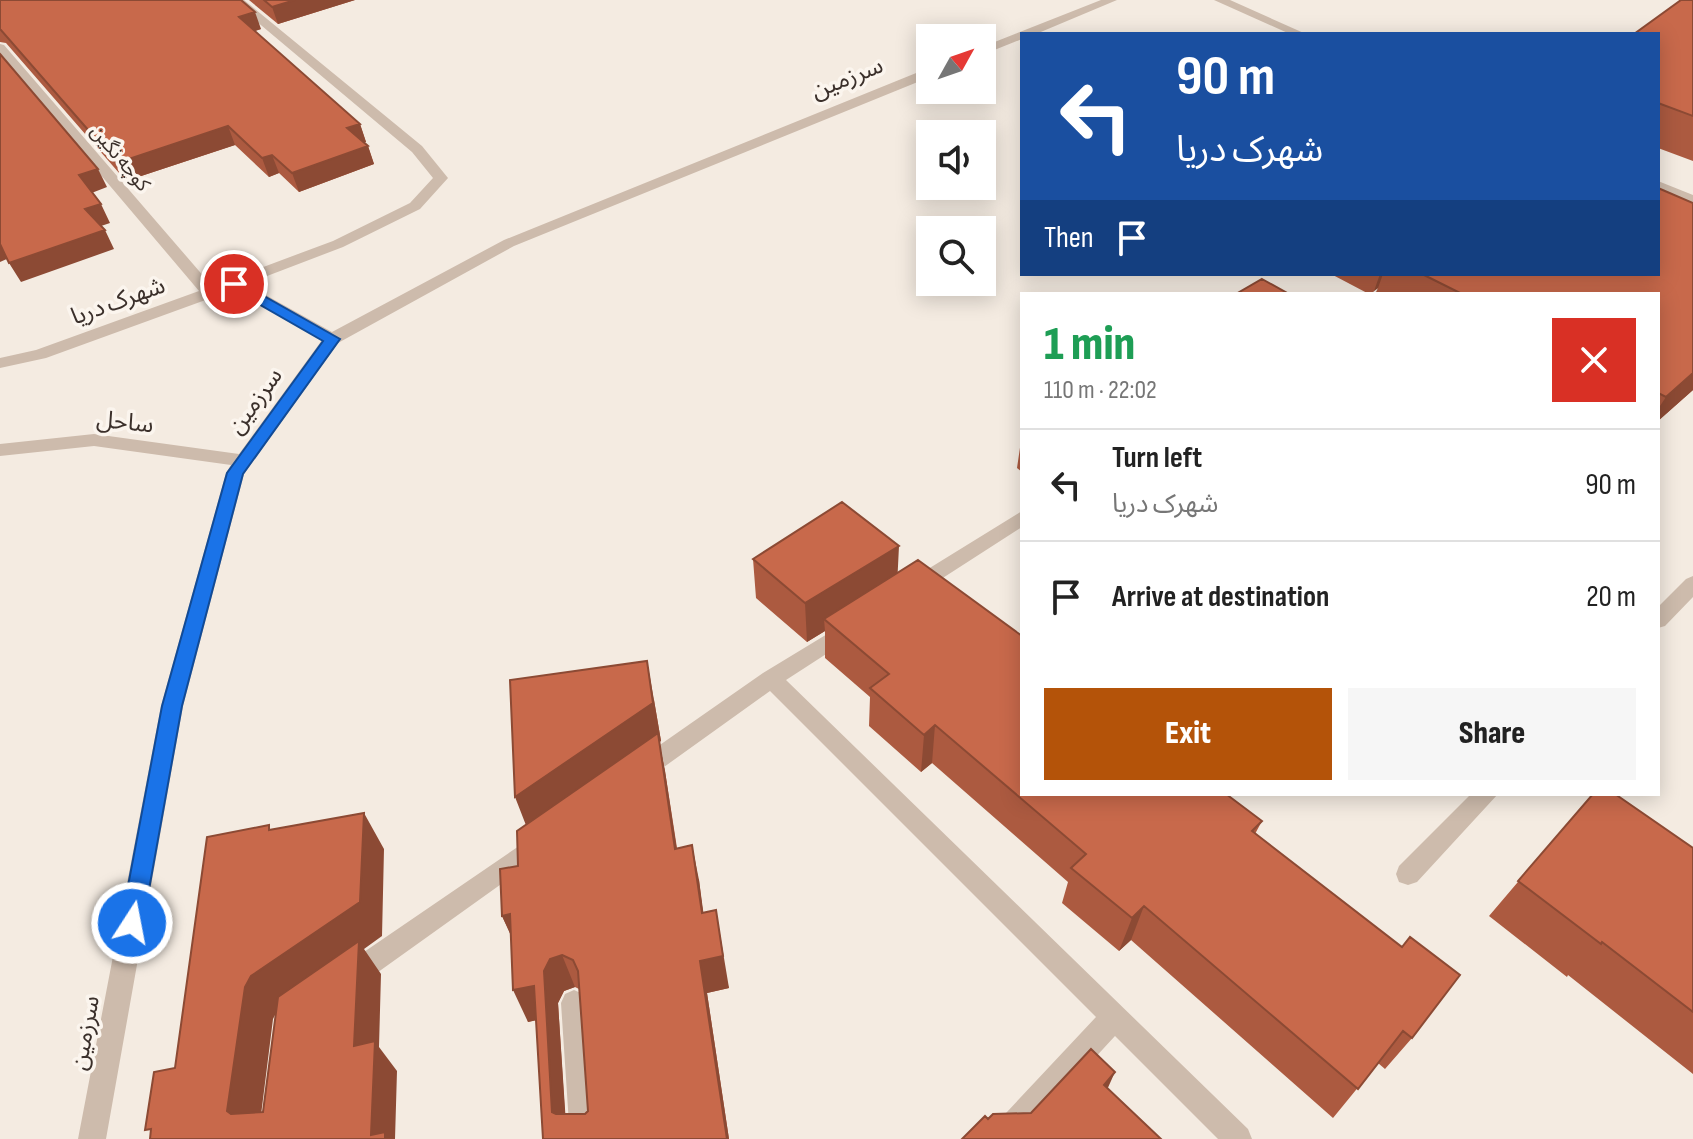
<!DOCTYPE html>
<html lang="en">
<head>
<meta charset="utf-8">
<style>
	body { margin:0; font-family:"Sofia Sans Condensed","Noto Sans Arabic",sans-serif; background:#f6f6f6; color:#222; height:100vh; display:flex; flex-direction:column; font-size:30px; white-space:nowrap }
	* { box-sizing:border-box; margin:0 }
	p { font-size:26px; color:#767676 }
	.icon { flex:none; width:44px; height:44px; fill:none; stroke:currentColor; stroke-width:2; stroke-linecap:round; stroke-linejoin:round }
	.map { position:relative; flex:1; overflow:hidden }
	.sheet { position:absolute; left:1020px; top:292px; width:640px; height:504px; display:flex; flex-direction:column; background:#fff; border-radius:0px; box-shadow:0 4px 20px #0003 }
	.sheet>* { flex:none }
	.guide { position:absolute; left:1020px; top:32px; width:640px; height:244px; border-radius:0px; box-shadow:0 4px 20px #0003; background:#1a4fa0; color:#fff; overflow:hidden }
	.needle { width:52px; rotate:50deg }
	.controls { position:absolute; left:916px; top:24px; display:grid; gap:16px }
	.controls a { display:grid; place-items:center; width:80px; height:80px; border-radius:0px; background:#fff; box-shadow:0 4px 20px #0003; font-size:40px }
	.pin { position:absolute; display:grid; place-items:center; width:68px; height:68px; color:#fff; margin:-34px; border:4px solid #fff; border-radius:50%; box-shadow:0 2px 8px #0007 }
	.me { position:absolute; width:88px; margin:-44px; rotate:11deg; stroke-linejoin:round; filter:drop-shadow(0 0 6px #0008) }
	.turn { display:flex; align-items:center; gap:28px; height:168px; padding:0 24px; font-size:36px }
	.turn .icon { width:104px; height:104px; stroke-width:2.5 }
	.turn b { display:block; font-size:56px; line-height:68px }
	.then { display:flex; align-items:center; height:76px; padding:0 24px; background:#0003; gap:16px; font-size:30px }
	.round { display:grid; place-items:center; flex:none; width:84px; height:84px; border-radius:0px; background:#f6f6f6 }
	.head { display:flex; align-items:center; justify-content:space-between; height:136px; padding:0 24px }
	h1 { font-size:48px; font-weight:800; line-height:60px; color:#1e9e55 }
	.primary-button { display:flex; gap:16px; margin-top:auto; padding:16px 24px }
	.primary-button a { flex:1; height:92px; border-radius:0px; background:#b45309; color:#fff; font-size:32px; font-weight:800; line-height:92px; text-align:center }
	.primary-button a+a { background:#f6f6f6; color:#222 }
	ul { padding:0; list-style:none }
	li { display:flex; align-items:center; gap:24px; height:112px; padding:0 24px; border-top:2px solid #e0e0e0 }
	li div { flex:1 }
	li b { display:block; font-size:30px }
	li em { font-style:normal }
	.map>svg:first-child { display:block }
	.lines { fill:none; stroke-linecap:round; stroke-linejoin:round }
	.minor { fill:#cdbbac; fill-rule:evenodd }
	.wall { fill:#ac5a40; fill-rule:evenodd }
	.shaded-wall { fill:#8c4a34 }
	.building { fill:#c8694b; stroke:#8c4a34; stroke-width:2; fill-rule:evenodd }
	.route { fill:#1a73e8; stroke:#114b97; stroke-width:2 }
	.labels { text-anchor:middle; dominant-baseline:central; stroke-width:7; stroke-linejoin:round; paint-order:stroke }
	.far-street-label { font-size:20px; fill:#3b302b; stroke:#fbf5ee }
	.street-label { font-size:24px; fill:#3b302b; stroke:#fbf5ee }
</style>
</head>
<body>
<div class="map">
<svg width="1693" height="1139" viewBox="0 0 1693 1139">
	<rect width="100%" height="100%" fill="#f4ebe1"/>
	<g class="lines">
		<path class="minor" d="M 231,0 L 244,0 L 422,146 L 448,178 L 420,209 L 343,247 L 246,284 L 332,332 L 504,240 L 926,69 L 930,68 L 930,77 L 514,246 L 338,343 L 244,474 L 183,706 L 106,1139 L 78,1139 L 161,706 L 226,473 L 231,465 L 94,446 L 0,456 L 0,444 L 94,434 L 239,454 L 322,340 L 233,290 L 46,358 L 0,368 L 0,358 L 36,350 L 199,291 L 0,56 L 0,44 L 4,45 L 212,286 L 333,241 L 410,203 L 433,178 L 412,152 Z
			M 1101,0 L 1117,0 L 1036,34 L 1022,34 L 1022,39 L 982,55 L 982,47 Z
			M 1214,0 L 1230,0 L 1306,34 L 1290,34 Z
			M 1658,181 L 1693,195 L 1693,204 L 1658,190 Z
			M 1022,511 L 1022,527 L 921,592 L 907,592 L 904,587 L 907,582 Z
			M 1693,576 L 1693,597 L 1665,626 L 1658,628 L 1658,607 L 1686,579 Z
			M 847,622 L 854,624 L 857,630 L 854,636 L 786,680 L 1248,1129 L 1252,1139 L 1218,1139 L 1115,1036 L 1020,1139 L 987,1139 L 991,1129 L 1096,1017 L 770,691 L 650,777 L 642,780 L 634,777 L 631,770 L 634,763 L 763,673 Z
			M 1471,794 L 1498,794 L 1417,882 L 1408,885 L 1399,882 L 1396,874 L 1399,866 Z
			M 541,831 L 549,834 L 553,842 L 549,850 L 360,985 L 351,989 L 342,985 L 338,976 L 342,967 Z
			M 574,990 L 583,994 L 587,1003 L 598,1139 L 570,1139 L 561,1003 L 565,994 Z"/>
	</g>
	<path class="wall" d="M 0,0 L 261,29 L 255,31 L 360,124 L 366,142 L 364,142 L 368,146 L 374,164 L 299,192 L 279,173 L 269,177 L 235,145 L 126,181 L 6,43 L 0,42 Z
		M 249,0 L 355,0 L 278,24 Z
		M 1693,0 L 1693,161 L 1658,148 L 1658,34 Z
		M 1331,274 L 1658,274 L 1693,390 L 1658,421 L 1658,294 L 1375,294 L 1378,288 L 1374,291 L 1372,294 L 1369,294 Z
		M 1022,434 L 1022,472 L 1017,468 Z
		M 753,559 L 898,573 L 1022,794 L 1262,821 L 1255,834 L 1412,1038 L 1385,1069 L 1378,1063 L 1333,1118 L 1131,940 L 1119,951 L 1062,903 L 1068,882 L 932,763 L 921,772 L 869,726 L 870,697 L 825,658 L 825,631 L 807,642 L 756,598 Z
		M 654,700 L 661,741 L 659,742 L 665,771 L 677,848 L 699,880 L 703,913 L 729,988 L 707,993 L 729,1139 L 543,1139 L 536,1020 L 528,1022 L 511,935 L 502,916 L 518,866 L 526,825 ZM 575,987 L 579,989 L 588,1111 L 585,1114 L 565,1114 L 558,1003 L 564,991 Z
		M 1593,794 L 1693,848 L 1693,1074 L 1568,975 L 1567,977 L 1489,916 Z"/>
	<path class="shaded-wall" d="M 295,0 L 355,0 L 278,24 L 272,7 Z
		M 255,12 L 261,29 L 245,34 L 239,17 Z
		M 360,124 L 366,142 L 353,146 L 347,128 Z
		M 228,126 L 235,145 L 126,181 L 117,163 Z
		M 368,146 L 374,164 L 299,192 L 292,173 Z
		M 272,155 L 279,173 L 269,177 L 262,158 Z
		M 98,169 L 107,187 L 89,194 L 79,175 Z
		M 101,204 L 110,223 L 95,228 L 85,209 Z
		M 105,230 L 114,249 L 21,282 L 9,263 Z
		M 0,243 L 9,258 L 0,262 Z
		M 1380,274 L 1383,274 L 1378,288 L 1374,291 Z
		M 1693,371 L 1693,390 L 1658,421 L 1658,409 L 1666,397 Z
		M 899,546 L 897,586 L 824,619 L 825,631 L 807,642 L 805,603 Z
		M 647,661 L 654,700 L 661,741 L 659,742 L 665,771 L 682,884 L 529,833 L 515,797 Z
		M 935,725 L 932,763 L 921,772 L 924,735 Z
		M 364,813 L 384,849 L 382,936 L 364,949 L 381,974 L 379,1047 L 397,1071 L 395,1139 L 375,1139 L 278,1009 L 273,1019 L 258,1139 L 227,1111 L 245,987 L 251,976 Z
		M 692,845 L 699,880 L 708,947 L 702,913 Z
		M 1144,906 L 1131,940 L 1119,951 L 1132,918 Z
		M 716,910 L 729,988 L 707,993 L 729,1139 L 727,1139 L 700,961 Z
		M 510,914 L 517,949 L 502,916 Z
		M 562,955 L 575,987 L 564,991 L 558,1003 L 567,1139 L 552,1112 L 547,1018 L 528,1022 L 513,990 L 544,971 L 550,959 Z
		M 1115,1072 L 1102,1101 L 1104,1085 Z"/>
	<path class="building" d="M 0,0 L 241,0 L 255,12 L 239,17 L 360,124 L 347,128 L 368,146 L 292,173 L 272,155 L 262,158 L 228,126 L 117,163 L 0,29 Z
		M 264,0 L 295,0 L 272,7 Z
		M 1681,0 L 1693,0 L 1693,116 L 1658,103 L 1658,34 L 1634,34 Z
		M 0,54 L 98,169 L 79,175 L 101,204 L 85,209 L 105,230 L 9,263 L 0,244 Z
		M 1658,188 L 1693,203 L 1693,373 L 1666,397 L 1658,393 L 1658,294 L 1462,294 L 1422,274 L 1658,274 Z
		M 1262,279 L 1289,294 L 1236,294 Z
		M 842,502 L 899,546 L 805,603 L 753,559 Z
		M 918,560 L 1022,636 L 1022,794 L 1226,794 L 1262,821 L 1252,831 L 1402,947 L 1410,937 L 1460,975 L 1412,1038 L 1403,1031 L 1358,1089 L 1144,906 L 1132,918 L 1071,868 L 1086,854 L 935,725 L 924,735 L 870,688 L 889,674 L 824,619 Z
		M 647,661 L 653,703 L 515,797 L 510,680 Z
		M 658,733 L 675,849 L 692,845 L 702,913 L 716,910 L 723,956 L 700,961 L 727,1139 L 543,1139 L 534,986 L 513,990 L 510,914 L 502,916 L 500,869 L 518,866 L 517,831 ZM 562,955 L 573,960 L 578,971 L 588,1111 L 585,1114 L 556,1114 L 552,1112 L 544,971 L 550,959 Z
		M 1593,794 L 1615,794 L 1693,848 L 1693,1012 L 1602,942 L 1601,944 L 1518,881 Z
		M 364,813 L 360,902 L 251,976 L 245,987 L 227,1111 L 231,1114 L 263,1112 L 278,997 L 359,941 L 354,1046 L 375,1041 L 371,1135 L 385,1132 L 385,1139 L 150,1139 L 151,1129 L 145,1130 L 154,1072 L 175,1068 L 207,837 L 269,825 L 269,830 Z
		M 1091,1049 L 1115,1072 L 1104,1085 L 1161,1139 L 962,1139 L 985,1116 L 988,1119 L 993,1114 L 1031,1113 Z"/>
	<path class="route" d="M 234,279 L 340,339 L 243,474 L 182,706 L 143,923 L 140,930 L 132,934 L 124,930 L 121,923 L 162,706 L 227,473 L 323,341 L 229,287 L 229,281 Z"/>
	<g class="labels">
		<g class="far-street-label">
			<text transform="translate(120 158) rotate(50)">کوچه نگین</text>
		</g>
		<g class="street-label">
			<text transform="translate(847 78) rotate(-22)">سرزمین</text>
			<text transform="translate(118 301) rotate(-20)">شهرک دریا</text>
			<text transform="translate(255 401) rotate(-54)">سرزمین</text>
			<text transform="translate(125 422) rotate(6)">ساحل</text>
			<text transform="translate(85 1033) rotate(-80)">سرزمین</text>
		</g>
	</g>
</svg>
<div class="controls">
<a><svg class="needle" viewBox="-14 -14 28 28"><path d="M0-13l5 13h-10z" fill="#e53935"/><path d="M0 13l5-13h-10z" fill="#767676"/></svg></a>
<a><svg class="icon" aria-label="sound" viewBox="0 0 24 24"><path d="M4 9h4l5-4v14l-5-4H4zM17 9q2 3 0 6"/></svg></a>
<a><svg class="icon" aria-label="search" viewBox="0 0 24 24"><circle cx="10" cy="10" r="6"/><path d="M15 15l6 6"/></svg></a>
</div>
<div class="pin" style="left:234px;top:284px;background:#d93025"><svg class="icon" aria-label="arrive" viewBox="0 0 24 24"><path d="M6 21V4h12l-3 4 3 4H6"/></svg></div>
<svg class="me" style="left:132px;top:923px" viewBox="-20 -20 40 40"><circle r="17" fill="#1a73e8" stroke="#fff" stroke-width="3"/><path d="M0-11L8 9 0 5-8 9z" fill="#fff"/></svg>
<div class="guide">
<div class="turn"><svg class="icon" aria-label="left" viewBox="0 0 24 24"><path d="M17 20v-9H6M10 6l-5 5 5 5"/></svg><div><b>90 m</b>شهرک دریا</div></div>
<div class="then">Then<svg class="icon" aria-label="arrive" viewBox="0 0 24 24"><path d="M6 21V4h12l-3 4 3 4H6"/></svg></div>
</div>
<section class="sheet">
<div class="head"><div><h1>1 min</h1><p>110 m · 22:02</p></div><a class="round" style="background:#d93025;color:#fff"><svg class="icon" aria-label="close" viewBox="0 0 24 24"><path d="M6 6l12 12M18 6L6 18"/></svg></a></div>
<ul>
<li><svg class="icon" aria-label="left" viewBox="0 0 24 24"><path d="M17 20v-9H6M10 6l-5 5 5 5"/></svg><div><b>Turn left</b><p>شهرک دریا</p></div><em>90 m</em></li>
<li><svg class="icon" aria-label="arrive" viewBox="0 0 24 24"><path d="M6 21V4h12l-3 4 3 4H6"/></svg><div><b>Arrive at destination</b></div><em>20 m</em></li>
</ul>
<div class="primary-button"><a>Exit</a><a>Share</a></div>
</section>
</div>
</body>
</html>
